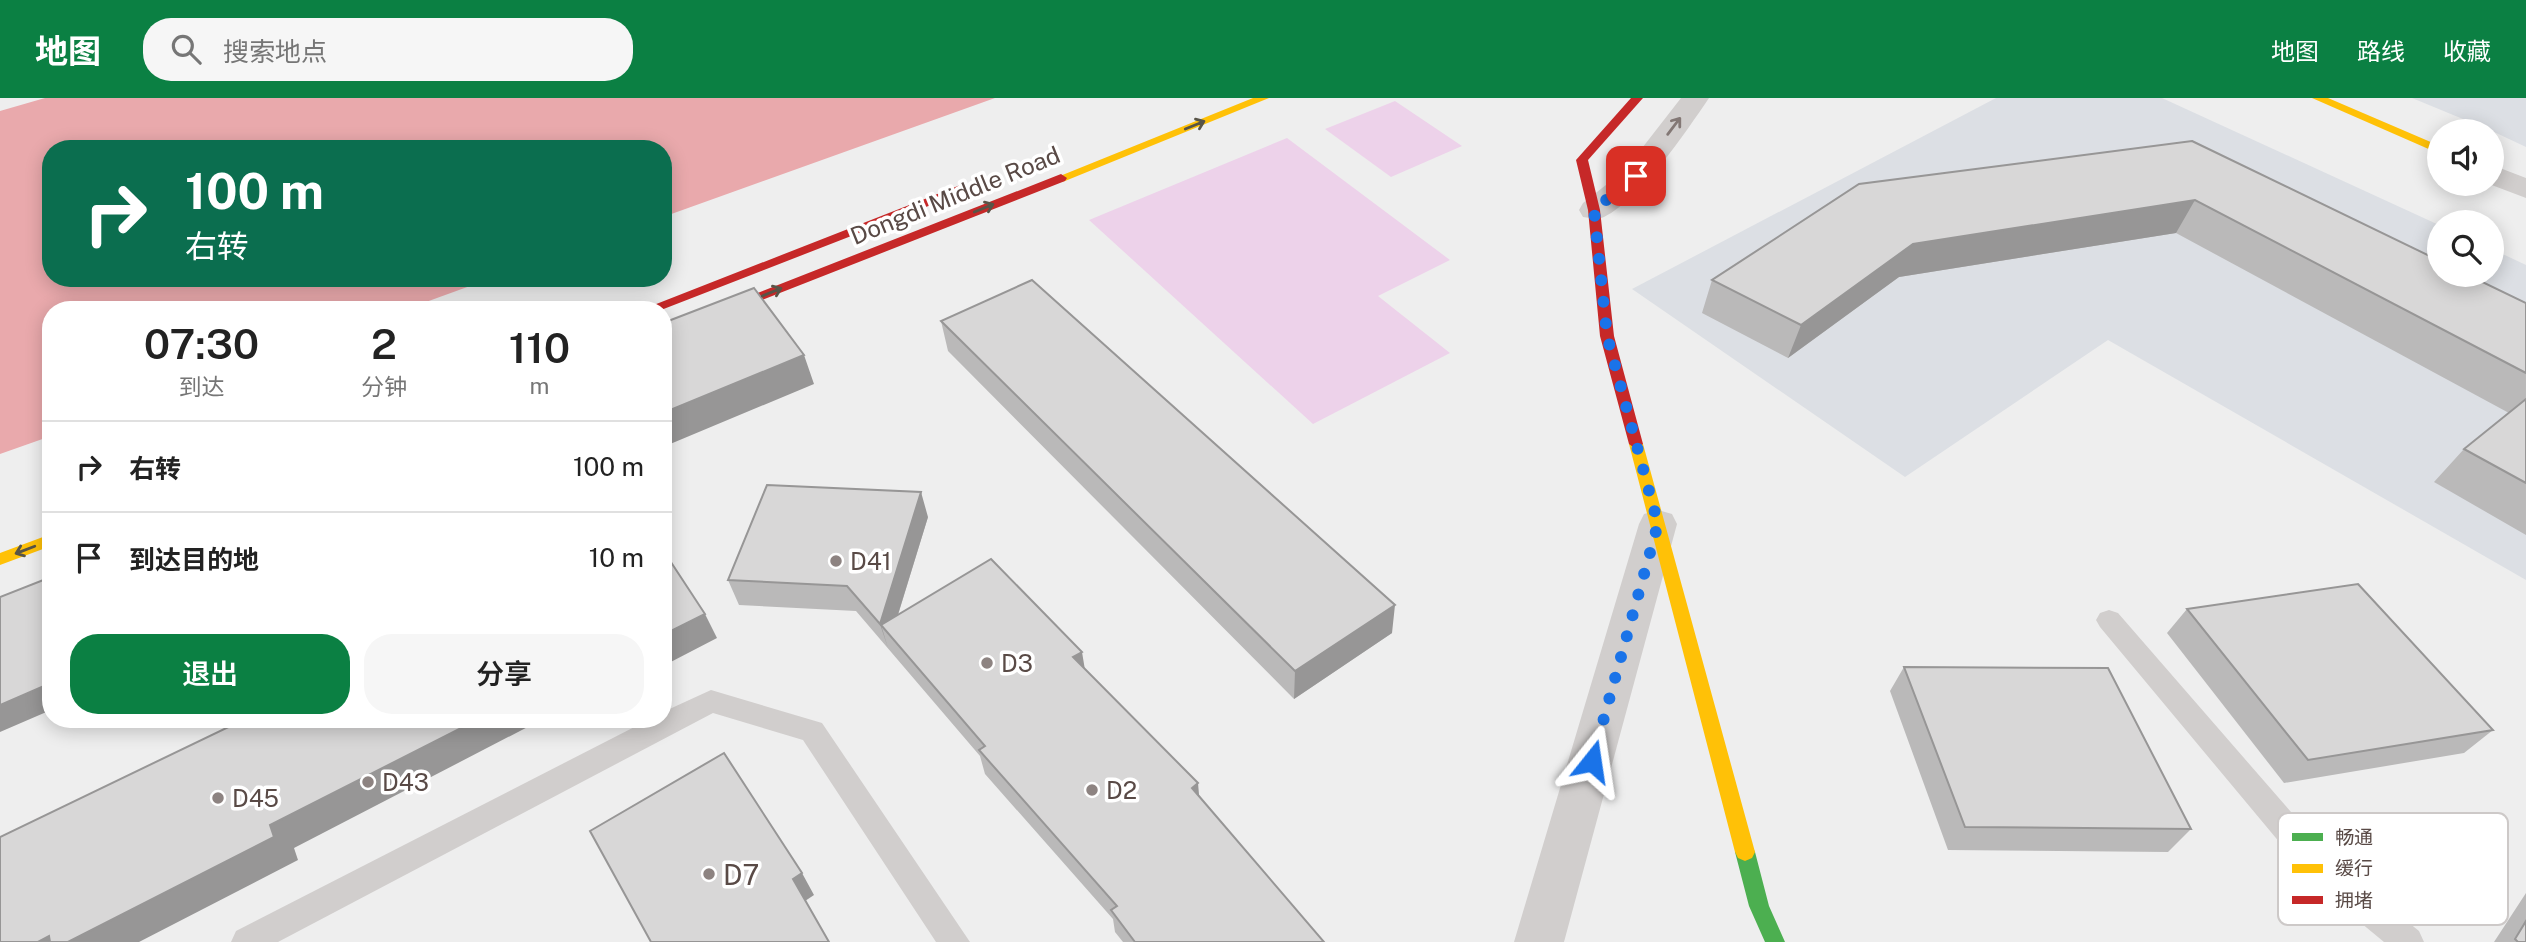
<!DOCTYPE html>
<html lang="zh">
<head>
<meta charset="utf-8">
<style>
	body { margin:0; font-family:"Public Sans","Noto Sans SC",sans-serif; background:#f6f6f6; color:#222; height:100vh; display:flex; flex-direction:column; font-size:26px; white-space:nowrap }
	* { box-sizing:border-box; margin:0 }
	p { font-size:23px; color:#767676 }
	.icon { flex:none; width:38px; height:38px; fill:none; stroke:currentColor; stroke-width:2; stroke-linecap:round; stroke-linejoin:round }
	.map { position:relative; flex:1; overflow:hidden }
	.drawer { position:absolute; left:42px; top:203px; width:630px; height:427px; display:flex; flex-direction:column; background:#fff; border-radius:28px; box-shadow:0 4px 18px #0003 }
	.drawer>* { flex:none }
	.guide { position:absolute; left:42px; top:42px; width:630px; height:147px; border-radius:28px; box-shadow:0 4px 18px #0003; background:#0b6e4f; color:#fff; overflow:hidden }
	.tools { position:absolute; left:2427px; top:21px; display:grid; gap:14px }
	.tools a { display:grid; place-items:center; width:77px; height:77px; border-radius:50%; background:#fff; box-shadow:0 4px 18px #0003; font-size:35px }
	.pin { position:absolute; display:grid; place-items:center; width:60px; height:60px; color:#fff; margin:-30px; border-radius:14px; box-shadow:0 4px 10px #0006 }
	.me { position:absolute; width:77px; margin:-38px; rotate:15deg; stroke-linejoin:round; filter:drop-shadow(0 0 5px #0008) }
	.turn { display:flex; align-items:center; gap:24px; height:147px; padding:0 28px; font-size:32px }
	.turn .icon { width:91px; height:91px; stroke-width:2.5 }
	.turn b { display:block; font-size:49px; line-height:60px }
	.eta { display:flex; justify-content:space-evenly; align-items:center; height:119px; text-align:center }
	.eta b { font-size:42px; font-weight:600; line-height:49px }
	.action { display:flex; gap:14px; margin-top:auto; padding:14px 28px }
	.action a { flex:1; height:80px; border-radius:28px; background:#0b8043; color:#fff; font-size:28px; font-weight:600; line-height:80px; text-align:center }
	.action a+a { background:#f6f6f6; color:#222 }
	ul { padding:0; list-style:none }
	li { display:flex; align-items:center; gap:21px; height:91px; padding:0 28px; border-top:2px solid #e0e0e0 }
	li div { flex:1 }
	li b { display:block; font-size:26px }
	li em { font-style:normal }
	header { display:flex; align-items:center; gap:42px; box-sizing:border-box; height:98px; padding:0 35px; background:#0b8043; color:#fff }
	header strong { font-size:33px }
	nav { display:flex; gap:38px; margin-inline-start:auto; font-size:24px }
	.search { width:490px; height:63px; background:#f6f6f6; display:flex; align-items:center; gap:18px; box-sizing:border-box; padding:0 24px; border-radius:28px; color:#767676; font-size:26px }
	.map>svg:first-child { display:block }
	.commercial { fill:#dcdfe4 }
	.green { fill:#edd2ea }
	.water { fill:#e9a9ac }
	.lines { fill:none; stroke-linecap:round; stroke-linejoin:round }
	.lane { fill:#d1cecd; fill-rule:evenodd }
	.street { fill:#d1cecd; fill-rule:evenodd }
	.fast { fill:#4caf50; fill-rule:evenodd }
	.slow { fill:#ffc107; fill-rule:evenodd }
	.jam { fill:#c62828; fill-rule:evenodd }
	.wall { fill:#bab9b9 }
	.shaded-wall { fill:#979696 }
	.building { fill:#d8d7d7; stroke:#979696; stroke-width:2 }
	.oneway { stroke:#585447 }
	.oneway2 { stroke:#837875 }
	.route { stroke:#1a73e8; stroke-width:12; stroke-dasharray:0 21.6 }
	.poi-dot { fill:#8d8381; stroke:#fff; stroke-width:2.5 }
	.labels { text-anchor:middle; dominant-baseline:central; stroke-width:7; stroke-linejoin:round; paint-order:stroke }
	.street-label { font-size:24px; fill:#594a46; stroke:#fff }
	.poi-label { font-size:24px; fill:#594a46; stroke:#fff; text-anchor:start }
	.near-poi-label { font-size:28px; fill:#594a46; stroke:#fff; text-anchor:start }
	.key { fill:#fff; stroke:#cdc9c8; stroke-width:2 }
	.key-label { font-size:19px; fill:#594a46 }
</style>
</head>
<body>
<header>
<strong>地图</strong>
<div class="search"><svg class="icon" aria-label="search" viewBox="0 0 24 24"><circle cx="10" cy="10" r="6"/><path d="M15 15l6 6"/></svg>搜索地点</div>
<nav><a>地图</a><a>路线</a><a>收藏</a></nav>
</header>
<div class="map">
<svg width="2526" height="844" viewBox="0 0 2526 844">
	<rect width="100%" height="100%" fill="#eee"/>
	<path class="commercial" d="M 1996,0 L 2162,0 L 2439,127 L 2440,177 L 2492,177 L 2492,151 L 2526,167 L 2526,482 L 2108,242 L 1905,379 L 1632,191 Z
		M 2412,0 L 2526,0 L 2526,49 L 2492,33 Z"/>
	<path class="green" d="M 1395,3 L 1462,48 L 1391,79 L 1325,31 Z
		M 1287,40 L 1450,162 L 1378,198 L 1450,255 L 1313,326 L 1089,122 Z"/>
	<path class="water" d="M 45,0 L 995,0 L 663,119 L 663,51 L 51,51 L 51,180 L 492,180 L 404,212 L 51,212 L 51,338 L 0,356 L 0,13 Z"/>
	<g class="lines">
		<path class="lane" d="M 2109,512 L 2118,515 L 2337,767 L 2419,833 L 2424,844 L 2384,844 L 2315,787 L 2100,529 L 2096,522 L 2100,515 Z
			M 711,592 L 822,625 L 970,844 L 936,844 L 803,642 L 713,615 L 278,844 L 231,844 L 236,833 L 650,621 L 663,621 L 663,614 Z"/>
		<path class="street" d="M 1681,0 L 1709,0 C 1685,35 1642,100 1604,119 C 1597,122 1591,120 1583,119 L 1579,112 L 1583,105 L 1625,72 Z
			M 2492,67 L 2526,80 L 2526,100 L 2489,86 L 2492,86 Z
			M 1658,412 L 1672,416 L 1677,426 L 1564,844 L 1514,844 L 1639,426 L 1644,416 Z"/>
		<path class="fast" d="M 1745,745 L 1752,748 L 1755,754 L 1769,808 L 1785,844 L 1765,844 L 1749,808 L 1735,754 L 1738,748 Z"/>
		<path class="slow" d="M 1253,0 L 1269,0 L 1065,83 L 1061,84 L 1055,80 Z
			M 2312,0 L 2328,0 L 2440,48 L 2440,56 Z
			M 1636,341 L 1643,346 L 1755,754 L 1752,760 L 1745,763 L 1738,760 L 1735,754 L 1629,346 Z
			M 51,436 L 51,448 L 0,467 L 0,455 Z"/>
		<path class="jam" d="M 1631,0 L 1643,0 L 1588,62 L 1600,112 L 1614,238 L 1643,346 L 1636,351 L 1629,346 L 1600,238 L 1588,112 L 1576,62 Z
			M 1061,76 L 1067,80 L 1065,83 L 663,241 L 663,232 Z
			M 963,86 L 967,87 L 967,93 L 661,212 L 641,212 Z"/>
	</g>
	<path class="wall" d="M 2192,43 L 2526,205 L 2526,437 L 2434,384 L 2464,351 L 2509,315 L 2176,135 L 1899,179 L 1788,260 L 1702,215 L 1712,182 Z
		M 941,223 L 1392,535 L 1294,601 L 948,253 Z
		M 928,419 L 898,517 L 1084,570 L 1199,698 L 1324,844 L 1123,844 L 1115,834 L 1113,821 L 985,676 L 980,658 L 856,513 L 739,507 L 728,482 Z
		M 2187,511 L 2493,632 L 2464,655 L 2284,685 L 2167,535 Z
		M 1904,569 L 2191,731 L 2168,754 L 1948,752 L 1890,593 Z
		M 2526,795 L 2526,844 L 2494,844 Z"/>
	<path class="shaded-wall" d="M 2195,102 L 2176,135 L 1899,179 L 1788,260 L 1801,227 L 1913,146 Z
		M 804,257 L 814,286 L 663,349 L 663,315 Z
		M 921,394 L 928,419 L 891,539 L 881,527 L 888,550 L 880,526 Z
		M 1395,507 L 1392,535 L 1294,601 L 1295,573 Z
		M 705,516 L 717,540 L 663,568 L 663,537 Z
		M 1082,554 L 1086,578 L 1073,559 Z
		M 51,585 L 51,612 L 0,634 L 0,607 Z
		M 479,621 L 543,621 L 294,750 L 298,762 L 139,844 L 68,844 L 270,727 Z
		M 1198,685 L 1200,708 L 1192,690 Z
		M 802,775 L 814,797 L 805,803 L 793,781 Z
		M 49,838 L 57,844 L 38,844 Z"/>
	<path class="building" d="M 2192,43 L 2440,163 L 2440,177 L 2468,177 L 2526,205 L 2526,275 L 2195,102 L 1913,146 L 1801,227 L 1712,182 L 1859,86 Z
		M 1032,182 L 1395,507 L 1295,573 L 941,223 Z
		M 754,190 L 804,257 L 663,315 L 663,225 Z
		M 2526,301 L 2526,385 L 2464,351 Z
		M 767,387 L 921,394 L 880,526 L 847,488 L 728,482 Z
		M 663,452 L 705,516 L 663,537 Z
		M 991,461 L 1082,554 L 1073,559 L 1198,685 L 1192,690 L 1324,844 L 1135,844 L 1111,812 L 1117,808 L 979,652 L 985,648 L 881,527 Z
		M 51,479 L 51,585 L 0,607 L 0,499 Z
		M 2358,486 L 2493,632 L 2308,662 L 2187,511 Z
		M 1904,569 L 2108,570 L 2191,731 L 1965,729 Z
		M 245,621 L 479,621 L 270,727 L 274,739 L 68,844 L 50,844 L 49,838 L 38,844 L 0,844 L 0,739 Z
		M 724,655 L 802,775 L 793,781 L 829,844 L 651,844 L 590,733 Z
		M 2526,823 L 2526,844 L 2518,844 L 2515,841 Z"/>
	<defs><path id="oneway-shaft" d="M-6 0H5M1.5-3L5.5 0L1.5 3" fill="none" stroke-width="1.6" stroke-linecap="round" stroke-linejoin="round" transform="scale(1.75)"/></defs>
	<g class="oneway">
		<use href="#oneway-shaft" transform="translate(1195 27) rotate(-22)"/>
		<use href="#oneway-shaft" transform="translate(984 110) rotate(-22)"/>
		<use href="#oneway-shaft" transform="translate(772 194) rotate(-22)"/>
		<use href="#oneway-shaft" transform="translate(25 452) rotate(159)"/>
	</g>
	<use class="oneway2" href="#oneway-shaft" transform="translate(1674 28) rotate(-53)"/>
	<g class="lines">
		<path class="route" d="M 1592,663 L 1658,426 L 1607,238 L 1594,112 L 1636,78"/>
	</g>
	<g class="poi-dot">
		<circle cx="836" cy="463" r="7"/>
		<circle cx="987" cy="565" r="7"/>
		<circle cx="368" cy="684" r="7"/>
		<circle cx="1092" cy="692" r="7"/>
		<circle cx="218" cy="700" r="7"/>
		<circle cx="709" cy="776" r="7"/>
	</g>
	<g class="labels">
		<g class="street-label">
			<text transform="translate(955 97) rotate(-22)">Dongdi Middle Road</text>
		</g>
		<g class="poi-label">
			<text x="850" y="463">D41</text>
			<text x="1001" y="565">D3</text>
			<text x="382" y="684">D43</text>
			<text x="1106" y="692">D2</text>
			<text x="232" y="700">D45</text>
		</g>
		<g class="near-poi-label">
			<text x="723" y="776">D7</text>
		</g>
	</g>
	<rect x="2278" y="715" width="230" height="112" rx="10" class="key"/>
	<rect x="2292" y="735" width="31" height="8" fill="#4caf50"/>
	<rect x="2292" y="766" width="31" height="9" fill="#ffc107"/>
	<rect x="2292" y="798" width="31" height="8" fill="#c62828"/>
	<g class="key-label">
		<text x="2335" y="746">畅通</text>
		<text x="2335" y="777">缓行</text>
		<text x="2335" y="809">拥堵</text>
	</g>
</svg>
<div class="tools">
<a><svg class="icon" aria-label="sound" viewBox="0 0 24 24"><path d="M4 9h4l5-4v14l-5-4H4zM17 9q2 3 0 6"/></svg></a>
<a><svg class="icon" aria-label="search" viewBox="0 0 24 24"><circle cx="10" cy="10" r="6"/><path d="M15 15l6 6"/></svg></a>
</div>
<div class="pin" style="left:1636px;top:78px;background:#d93025"><svg class="icon" aria-label="arrive" viewBox="0 0 24 24"><path d="M6 21V4h12l-3 4 3 4H6"/></svg></div>
<svg class="me" style="left:1592px;top:663px" viewBox="-20 -20 40 40"><path d="M0-17L14 15 0 8-14 15z" fill="#1a73e8" stroke="#fff" stroke-width="4"/></svg>
<div class="guide">
<div class="turn"><svg class="icon" aria-label="right" viewBox="0 0 24 24"><path d="M7 20v-9h11M14 6l5 5-5 5"/></svg><div><b>100 m</b>右转</div></div>
</div>
<section class="drawer">
<div class="eta">
<div><b>07:30</b><p>到达</p></div>
<div><b>2</b><p>分钟</p></div>
<div><b>110</b><p>m</p></div>
</div>
<ul>
<li><svg class="icon" aria-label="right" viewBox="0 0 24 24"><path d="M7 20v-9h11M14 6l5 5-5 5"/></svg><div><b>右转</b></div><em>100 m</em></li>
<li><svg class="icon" aria-label="arrive" viewBox="0 0 24 24"><path d="M6 21V4h12l-3 4 3 4H6"/></svg><div><b>到达目的地</b></div><em>10 m</em></li>
</ul>
<div class="action"><a>退出</a><a>分享</a></div>
</section>
</div>
</body>
</html>
